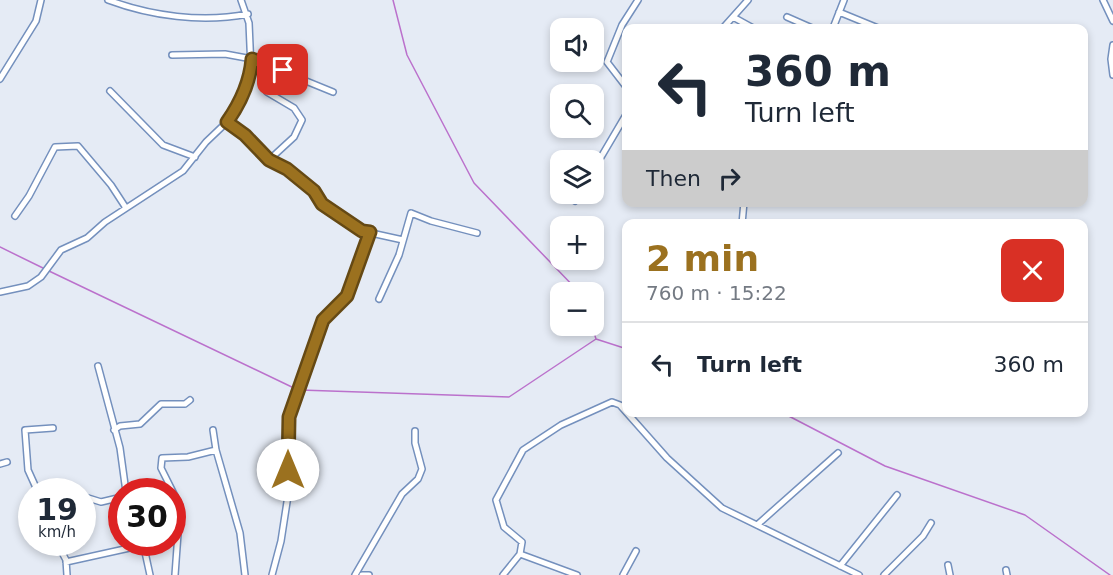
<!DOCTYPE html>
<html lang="en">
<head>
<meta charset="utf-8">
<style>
	body { margin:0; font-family:"DejaVu Sans",sans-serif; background:#f2f2f3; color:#1f2937; height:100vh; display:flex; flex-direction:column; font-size:22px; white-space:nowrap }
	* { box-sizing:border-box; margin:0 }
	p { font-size:20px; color:#747a83 }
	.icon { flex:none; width:33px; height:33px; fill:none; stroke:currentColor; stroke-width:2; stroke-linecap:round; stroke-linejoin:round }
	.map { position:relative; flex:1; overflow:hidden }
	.side { position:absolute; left:622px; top:219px; width:466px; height:198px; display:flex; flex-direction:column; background:#fff; border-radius:12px; box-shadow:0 3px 9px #0003 }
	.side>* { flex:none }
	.guide { position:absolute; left:622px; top:24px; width:466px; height:183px; border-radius:12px; box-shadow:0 3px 9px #0003; background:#fff; color:#1f2937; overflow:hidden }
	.controls { position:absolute; left:550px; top:18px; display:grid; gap:12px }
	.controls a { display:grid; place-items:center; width:54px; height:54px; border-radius:12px; background:#fff; box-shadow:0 3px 9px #0003; font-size:30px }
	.speed { position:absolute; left:18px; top:478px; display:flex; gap:12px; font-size:30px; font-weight:700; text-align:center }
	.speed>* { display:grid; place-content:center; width:78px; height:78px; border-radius:50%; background:#fff; box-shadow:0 3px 9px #0003; line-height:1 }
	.speed small { font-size:15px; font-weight:400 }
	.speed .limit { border:9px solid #d22; background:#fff; color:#111 }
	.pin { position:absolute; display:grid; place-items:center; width:51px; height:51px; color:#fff; margin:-26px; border-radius:12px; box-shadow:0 3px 9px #0006 }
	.me { position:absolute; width:66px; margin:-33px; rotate:0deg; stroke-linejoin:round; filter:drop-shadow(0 0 4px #0008) }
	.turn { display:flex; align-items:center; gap:21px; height:126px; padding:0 24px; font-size:27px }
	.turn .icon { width:78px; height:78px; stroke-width:2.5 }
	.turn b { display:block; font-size:42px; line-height:51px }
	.then { display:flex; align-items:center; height:57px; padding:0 24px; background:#0003; gap:12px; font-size:22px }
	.round { display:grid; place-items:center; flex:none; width:63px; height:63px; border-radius:12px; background:#f2f2f3 }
	.headline { display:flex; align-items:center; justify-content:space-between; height:102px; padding:0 24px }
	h1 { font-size:36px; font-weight:700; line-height:45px; color:#9b711f }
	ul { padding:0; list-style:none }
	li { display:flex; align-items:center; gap:18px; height:84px; padding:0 24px; border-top:2px solid #e0e1e3 }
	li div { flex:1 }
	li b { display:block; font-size:22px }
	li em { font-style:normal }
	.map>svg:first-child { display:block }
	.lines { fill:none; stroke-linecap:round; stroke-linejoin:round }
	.stream { stroke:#bb71cc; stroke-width:1.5 }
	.minor-casing { stroke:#7490bd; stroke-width:8 }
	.minor { stroke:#fff; stroke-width:5 }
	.route-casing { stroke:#654914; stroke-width:15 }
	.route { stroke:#9b711f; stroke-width:10 }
</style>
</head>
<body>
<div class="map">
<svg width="1113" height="575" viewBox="0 0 1113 575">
	<rect width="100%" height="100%" fill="#e5ebf5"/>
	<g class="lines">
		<path class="stream" d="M 393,0 L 407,55 L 474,183 L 579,292
			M 0,247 L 45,269
			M 49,271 L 296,389
			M 592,326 L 596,339
			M 300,390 L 509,397 L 596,339 L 627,349
			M 781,412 L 885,466 L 1025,515 L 1110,575"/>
		<g class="minor-casing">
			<path id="minor" d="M 108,0 C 151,16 202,23 248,14
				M 1103,0 L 1113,21
				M 839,12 L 878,28
				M 733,17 L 753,28
				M 787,17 L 812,28
				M 723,28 L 748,0
				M 833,28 L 844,0
				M 1113,45 L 1111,59 L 1113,75
				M 172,55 L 225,54 L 252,59 L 333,92
				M 0,79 L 36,21 L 41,0
				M 627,88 L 607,62 L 622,25 L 638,0
				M 110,91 L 163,145 L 195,157
				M 267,92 L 294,108 L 302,120 L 294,137 L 269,160
				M 227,122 L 245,135 L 269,160 L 287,169 L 314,191 L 322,204 L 348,222 L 362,231 L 403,240
				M 594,169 L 627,113
				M 575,201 L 580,194
				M 15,216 L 29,196 L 55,147 L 78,146 L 111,185 L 126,208
				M 742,224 L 744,202
				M 0,292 L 28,286 L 41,277 L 61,250 L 87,238 L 105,222 L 183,171 L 206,142 L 227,122 L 237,109 L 251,69 L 249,23 L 241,0
				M 379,299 L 399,255 L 411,213 L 431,221 L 477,233
				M 98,366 L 120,448 L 126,492
				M 114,430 L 120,426 L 140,424 L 161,404 L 185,404 L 190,400
				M 213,430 L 216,450 L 240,533 L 245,575
				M 0,464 L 7,462
				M 38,492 L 28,470 L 25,430 L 53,428
				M 85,497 L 101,502 L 122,497
				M 757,525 L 838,453
				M 57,543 L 66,560 L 67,575
				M 143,543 L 150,575
				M 520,554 L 577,575
				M 66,562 L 143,545
				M 948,565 L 950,575
				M 840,566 L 897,495
				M 1006,570 L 1007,575
				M 175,575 L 180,506 L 161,468 L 162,458 L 188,457 L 216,450
				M 272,575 L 281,541 L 289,489 L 289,417 L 323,320 L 347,296 L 370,232
				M 355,575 L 402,494 L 418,479 L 422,469 L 415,443 L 415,431
				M 362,575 L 369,575
				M 503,575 L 520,554 L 522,542 L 504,527 L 496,500 L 523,450 L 561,425 L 612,402 L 620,405 L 667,458 L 722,508 L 859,575
				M 623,575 L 636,551
				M 884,575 L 923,536 L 931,523"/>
		</g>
		<use href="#minor" class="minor"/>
	</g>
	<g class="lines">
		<g class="route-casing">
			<path id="route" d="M 283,70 L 252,59 C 250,83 241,102 227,122 L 245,135 L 269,160 L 287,169 L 314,191 L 322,204 L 362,231 L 370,232 L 347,296 L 323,320 L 289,417 L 288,470"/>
		</g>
		<use href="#route" class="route"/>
	</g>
</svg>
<div class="controls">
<a><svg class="icon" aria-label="sound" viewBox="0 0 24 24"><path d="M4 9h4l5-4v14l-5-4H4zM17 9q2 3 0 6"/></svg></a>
<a><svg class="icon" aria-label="search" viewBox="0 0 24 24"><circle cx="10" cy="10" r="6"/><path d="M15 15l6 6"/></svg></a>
<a><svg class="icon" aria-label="layers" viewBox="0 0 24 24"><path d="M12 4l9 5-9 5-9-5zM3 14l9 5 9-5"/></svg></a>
<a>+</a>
<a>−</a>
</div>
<div class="speed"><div>19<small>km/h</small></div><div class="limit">30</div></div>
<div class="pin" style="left:283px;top:70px;background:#d93025"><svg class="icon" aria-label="arrive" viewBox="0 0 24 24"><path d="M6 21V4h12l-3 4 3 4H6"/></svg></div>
<svg class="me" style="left:288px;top:470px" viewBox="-20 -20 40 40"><circle r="19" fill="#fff"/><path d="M0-13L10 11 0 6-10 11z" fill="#9b711f"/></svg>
<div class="guide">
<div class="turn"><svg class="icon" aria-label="left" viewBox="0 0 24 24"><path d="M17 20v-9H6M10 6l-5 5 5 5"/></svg><div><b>360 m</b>Turn left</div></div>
<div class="then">Then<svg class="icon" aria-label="right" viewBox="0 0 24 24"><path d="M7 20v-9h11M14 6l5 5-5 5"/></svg></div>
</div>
<section class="side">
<div class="headline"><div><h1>2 min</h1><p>760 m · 15:22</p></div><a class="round" style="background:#d93025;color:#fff"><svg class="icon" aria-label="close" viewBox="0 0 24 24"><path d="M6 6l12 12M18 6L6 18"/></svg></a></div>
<ul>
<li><svg class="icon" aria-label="left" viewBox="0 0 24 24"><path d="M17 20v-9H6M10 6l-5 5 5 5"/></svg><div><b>Turn left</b></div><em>360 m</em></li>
</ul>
</section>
</div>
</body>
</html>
